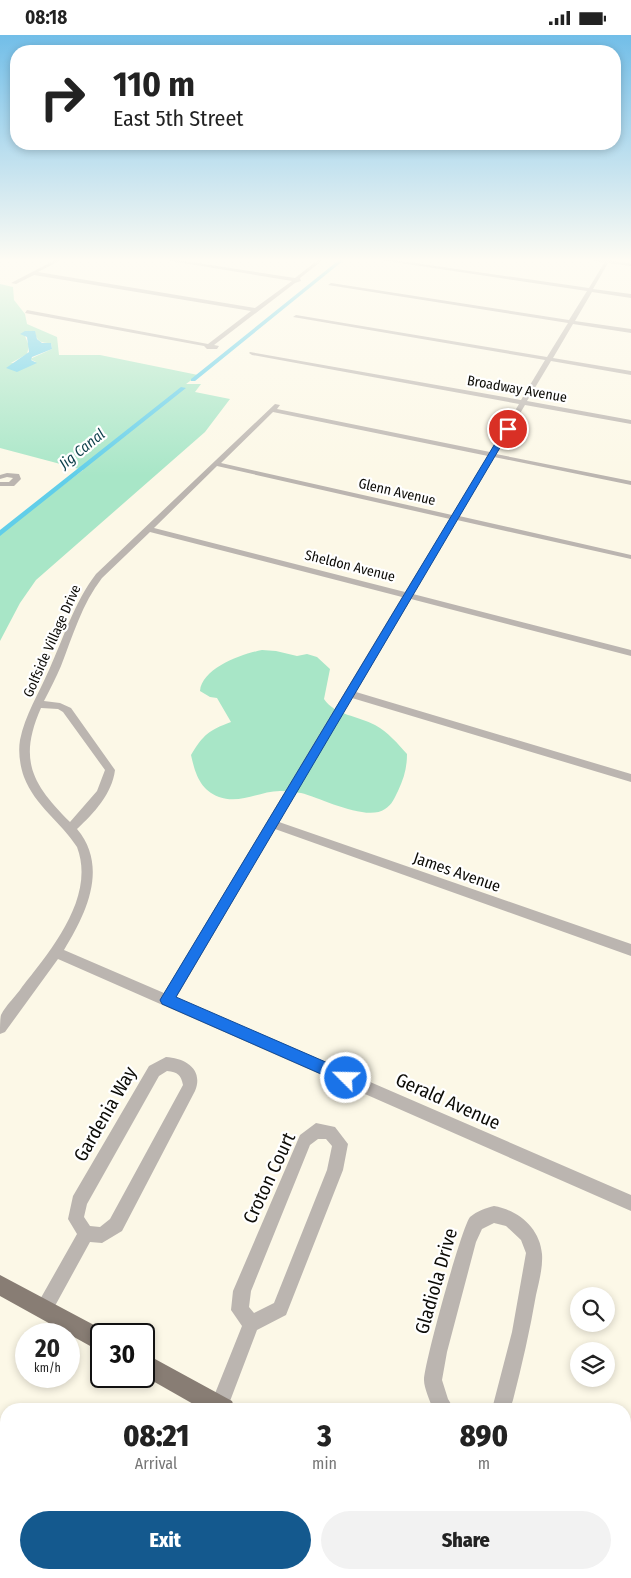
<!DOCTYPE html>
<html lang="en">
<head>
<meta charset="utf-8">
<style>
	body { margin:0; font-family:"Fira Sans Condensed",sans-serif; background:#f2f2f2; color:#222; height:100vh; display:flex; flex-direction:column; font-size:19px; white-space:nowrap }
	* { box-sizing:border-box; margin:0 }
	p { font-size:16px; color:#767676 }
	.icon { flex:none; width:28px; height:28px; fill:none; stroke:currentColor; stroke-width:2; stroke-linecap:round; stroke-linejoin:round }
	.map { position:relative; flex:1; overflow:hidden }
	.panel { position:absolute; left:0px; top:1368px; width:631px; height:176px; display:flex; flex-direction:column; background:#fff; border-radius:20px 20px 0 0; box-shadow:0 2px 8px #0003 }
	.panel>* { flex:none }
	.top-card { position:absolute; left:10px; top:10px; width:611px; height:105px; border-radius:20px; box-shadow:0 2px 8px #0003; background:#fff; color:#222; overflow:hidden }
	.tools { position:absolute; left:570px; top:1252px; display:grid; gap:10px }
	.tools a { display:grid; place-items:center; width:45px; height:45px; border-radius:50%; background:#fff; box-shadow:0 2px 8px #0003; font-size:25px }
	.speed { position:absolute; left:15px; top:1288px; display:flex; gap:10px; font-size:25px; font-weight:700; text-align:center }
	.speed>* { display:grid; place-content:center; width:65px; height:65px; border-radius:50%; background:#fff; box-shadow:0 2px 8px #0003; line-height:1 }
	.speed small { font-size:12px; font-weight:400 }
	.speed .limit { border:2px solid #111; border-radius:8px; background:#fff; color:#111 }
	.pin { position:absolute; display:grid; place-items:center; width:42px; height:42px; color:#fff; margin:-21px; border:2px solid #fff; border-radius:50%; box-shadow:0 1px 5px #0007 }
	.me { position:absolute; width:55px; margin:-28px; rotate:293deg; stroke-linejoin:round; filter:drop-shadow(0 0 4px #0008) }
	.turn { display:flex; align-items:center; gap:18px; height:105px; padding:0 20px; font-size:22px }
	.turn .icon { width:65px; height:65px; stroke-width:2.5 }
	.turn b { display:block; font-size:35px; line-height:42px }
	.eta { display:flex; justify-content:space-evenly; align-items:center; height:85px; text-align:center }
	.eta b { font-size:30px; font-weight:800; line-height:35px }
	.primary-button { display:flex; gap:10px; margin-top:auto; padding:10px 20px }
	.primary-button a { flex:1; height:58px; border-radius:30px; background:#14598e; color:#fff; font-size:20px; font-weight:800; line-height:58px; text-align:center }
	.primary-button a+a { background:#f2f2f2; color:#222 }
	.status { display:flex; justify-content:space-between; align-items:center; height:35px; padding:0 25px; background:#fff; direction:ltr }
	.status svg { height:14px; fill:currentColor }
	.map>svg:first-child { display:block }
	.green { fill:#a8e6c7; fill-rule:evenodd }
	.water { fill:#61cee9 }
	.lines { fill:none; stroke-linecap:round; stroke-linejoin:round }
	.canal { fill:#61cee9; fill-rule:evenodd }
	.minor { fill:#bbb5b0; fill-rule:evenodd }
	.major { fill:#887d74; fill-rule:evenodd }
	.route { fill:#1a73e8; stroke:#114b97 }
	.labels { text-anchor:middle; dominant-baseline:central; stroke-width:4.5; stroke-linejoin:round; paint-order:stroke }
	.far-street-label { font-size:14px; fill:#0d0c07; stroke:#fff }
	.far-water-label { font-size:15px; font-style:italic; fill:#0c3f4a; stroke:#fff }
	.street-label { font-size:16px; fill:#0d0c07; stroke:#fff }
	.near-street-label { font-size:19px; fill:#0d0c07; stroke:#fff }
</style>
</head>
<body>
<div class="status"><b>08:18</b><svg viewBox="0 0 49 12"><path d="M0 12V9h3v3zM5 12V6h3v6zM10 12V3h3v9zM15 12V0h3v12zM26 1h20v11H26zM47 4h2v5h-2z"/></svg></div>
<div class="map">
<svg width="631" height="1543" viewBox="0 0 631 1543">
	<rect width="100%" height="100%" fill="#fcf8e7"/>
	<path class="green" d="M 0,249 L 13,252 L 14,265 L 25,279 L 27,289 L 57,302 L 59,320 L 100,320 L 198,340 L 186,349 L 201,349 L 195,357 L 230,364 L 205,397 L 36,545 L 20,568 L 0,606 L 0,499 L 83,435 L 0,413 ZM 35,298 C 37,307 42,308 51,308 L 52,314 L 30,324 L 36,327 L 11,328 L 27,319 L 29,311 L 25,301 Z
		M 262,615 L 276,616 L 297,621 L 307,619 L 317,622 L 330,634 L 324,664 C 334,680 359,681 375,690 C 389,698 397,708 407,719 C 407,733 404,743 398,756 C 395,762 392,770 385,774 C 367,787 321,763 301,758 C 295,757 289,757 282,756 C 261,755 241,770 219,762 C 200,755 195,738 191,720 C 203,700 209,695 231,687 L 217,663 L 210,662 L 200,656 C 202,633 242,619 262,615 Z"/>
	<path class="water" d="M 25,296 L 35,296 L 37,304 L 42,308 L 51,308 L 52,314 L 32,322 L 31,325 L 37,328 L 17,337 L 6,333 L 29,317 L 27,302 L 20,299 Z"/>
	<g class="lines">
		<path class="canal" d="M 339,225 L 344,225 L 195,346 L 191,346 L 191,344 Z
			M 181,352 L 186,353 L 0,501 L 0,495 Z"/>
		<path class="minor" d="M 55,225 L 61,225 L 38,237 L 255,273 L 292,246 L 165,225 L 178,225 L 295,243 L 318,225 L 323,225 L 300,243 L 301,246 L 295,248 L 214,310 L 219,311 L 217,314 L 207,314 L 204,311 L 25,278 L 27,275 L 208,309 L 251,276 L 34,240 L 16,249 L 11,248 Z
			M 380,225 L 394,225 L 589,253 L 604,228 L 592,225 L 610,225 L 631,229 L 631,231 L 608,228 L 593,254 L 631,259 L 631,263 L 592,257 L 575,286 L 631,294 L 631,298 L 573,289 L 553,323 L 631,336 L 631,340 L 551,326 L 527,366 L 631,385 L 631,389 L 525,370 L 496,419 L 631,446 L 631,450 L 494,422 L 459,481 L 631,520 L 631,524 L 457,485 L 413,559 L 631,615 L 631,621 L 411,564 L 356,657 L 631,739 L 631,747 L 352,663 L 279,787 L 631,909 L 631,921 L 275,794 L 176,963 L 631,1160 L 631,1176 L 58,924 L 5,997 L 0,999 C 0,993 0,984 1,980 C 6,970 16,961 22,952 C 51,915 96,862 77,812 C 61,787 35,771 24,742 C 20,731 18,717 20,705 C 25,680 39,658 49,635 C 64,602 74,568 96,539 L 275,369 L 280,370 L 277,374 L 490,417 L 519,369 L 252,320 L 249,318 L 250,317 L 521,365 L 545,325 L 293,282 L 296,280 L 547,322 L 568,288 L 328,250 L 331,248 L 569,285 L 587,256 ZM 273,377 L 488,421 L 452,480 L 221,428 ZM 217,431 L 450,484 L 405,557 L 154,493 ZM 150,497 L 402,562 L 164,958 L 64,915 C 86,879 109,832 77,794 C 94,778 112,759 115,735 L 71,673 L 60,668 L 44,666 C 50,654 56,643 61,631 C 73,600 82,569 102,543 ZM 41,673 L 58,674 L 63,677 L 105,735 L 97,756 L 70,787 C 32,749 18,725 41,673 Z
			M 7,438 L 19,439 L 21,444 L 14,451 L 0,451 L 0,447 L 9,447 L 13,443 L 7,442 L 0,444 L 0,440 Z
			M 166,1022 C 185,1023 204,1034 195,1056 L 122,1196 L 102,1208 L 90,1207 L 50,1280 L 44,1283 L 38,1280 L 35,1274 L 38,1268 L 77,1199 L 68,1184 L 73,1161 L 149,1031 ZM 167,1036 C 178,1037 181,1040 183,1050 L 110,1184 L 100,1192 L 90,1191 L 84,1182 L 87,1169 L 159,1041 Z
			M 316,1088 L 335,1092 L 348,1109 L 343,1135 L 286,1280 L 257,1295 L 227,1374 L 211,1374 L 210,1371 L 242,1291 L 231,1275 L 233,1256 L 300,1100 ZM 318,1104 L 326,1104 L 332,1111 L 327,1135 L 274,1268 L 254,1278 L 249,1272 L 251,1256 L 310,1110 Z
			M 494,1171 C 518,1175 540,1193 542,1219 C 543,1232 539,1247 536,1260 C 530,1295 522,1330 513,1365 L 510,1374 L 492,1374 L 512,1297 L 526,1218 L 521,1205 L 506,1191 L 494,1188 L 482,1194 L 476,1207 L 447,1317 L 442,1345 L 448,1364 L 454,1374 L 433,1374 C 430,1366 424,1353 424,1345 C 424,1329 462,1191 470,1182 C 477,1176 486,1173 494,1171 Z"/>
		<path class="major" d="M 0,1240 L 109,1298 L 101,1299 L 101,1317 L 0,1261 Z
			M 144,1318 L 232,1366 L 235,1374 L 202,1374 L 144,1341 Z
			M 510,1538 L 542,1538 L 544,1543 L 512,1543 Z"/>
	</g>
	<linearGradient id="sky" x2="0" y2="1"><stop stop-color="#72bee8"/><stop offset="0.51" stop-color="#fefcf4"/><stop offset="1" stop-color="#fefcf4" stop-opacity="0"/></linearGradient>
	<rect width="631" height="441" fill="url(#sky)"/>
	<path class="route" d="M 505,392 L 511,394 L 176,962 L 351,1038 L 353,1043 L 351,1048 L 346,1050 L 162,969 L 160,965 Z"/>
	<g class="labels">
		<g class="far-street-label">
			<text transform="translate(517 354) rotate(10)">Broadway Avenue</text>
			<text transform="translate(397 457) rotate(13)">Glenn Avenue</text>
			<text transform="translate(350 531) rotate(14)">Sheldon Avenue</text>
			<text transform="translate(52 606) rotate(-66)">Golfside Village Drive</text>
		</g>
		<g class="far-water-label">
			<text transform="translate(82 414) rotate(-39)">Jig Canal</text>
		</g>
		<g class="street-label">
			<text transform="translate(457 837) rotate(19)">James Avenue</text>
		</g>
		<g class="near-street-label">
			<text transform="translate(448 1066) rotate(24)">Gerald Avenue</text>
			<text transform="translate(105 1079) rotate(-60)">Gardenia Way</text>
			<text transform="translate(269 1143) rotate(-65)">Croton Court</text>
			<text transform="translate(436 1246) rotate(-74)">Gladiola Drive</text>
		</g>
	</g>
</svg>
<div class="tools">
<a><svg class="icon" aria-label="search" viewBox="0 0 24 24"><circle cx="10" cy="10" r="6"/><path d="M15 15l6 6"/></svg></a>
<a><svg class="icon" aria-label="layers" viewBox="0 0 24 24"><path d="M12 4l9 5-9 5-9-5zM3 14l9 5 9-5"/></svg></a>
</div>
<div class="speed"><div>20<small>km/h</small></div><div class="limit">30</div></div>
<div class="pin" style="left:508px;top:394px;background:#d93025"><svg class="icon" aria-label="arrive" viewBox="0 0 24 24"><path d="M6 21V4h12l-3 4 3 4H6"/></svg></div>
<svg class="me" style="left:346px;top:1043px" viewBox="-20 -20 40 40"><circle r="17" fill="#1a73e8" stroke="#fff" stroke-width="3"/><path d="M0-11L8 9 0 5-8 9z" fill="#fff"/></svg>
<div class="top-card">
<div class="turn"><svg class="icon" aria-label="right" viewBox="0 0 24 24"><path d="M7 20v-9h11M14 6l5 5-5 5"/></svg><div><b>110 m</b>East 5th Street</div></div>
</div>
<section class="panel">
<div class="eta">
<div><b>08:21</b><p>Arrival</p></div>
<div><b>3</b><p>min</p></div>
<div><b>890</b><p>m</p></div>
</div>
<div class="primary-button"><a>Exit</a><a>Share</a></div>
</section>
</div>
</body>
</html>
